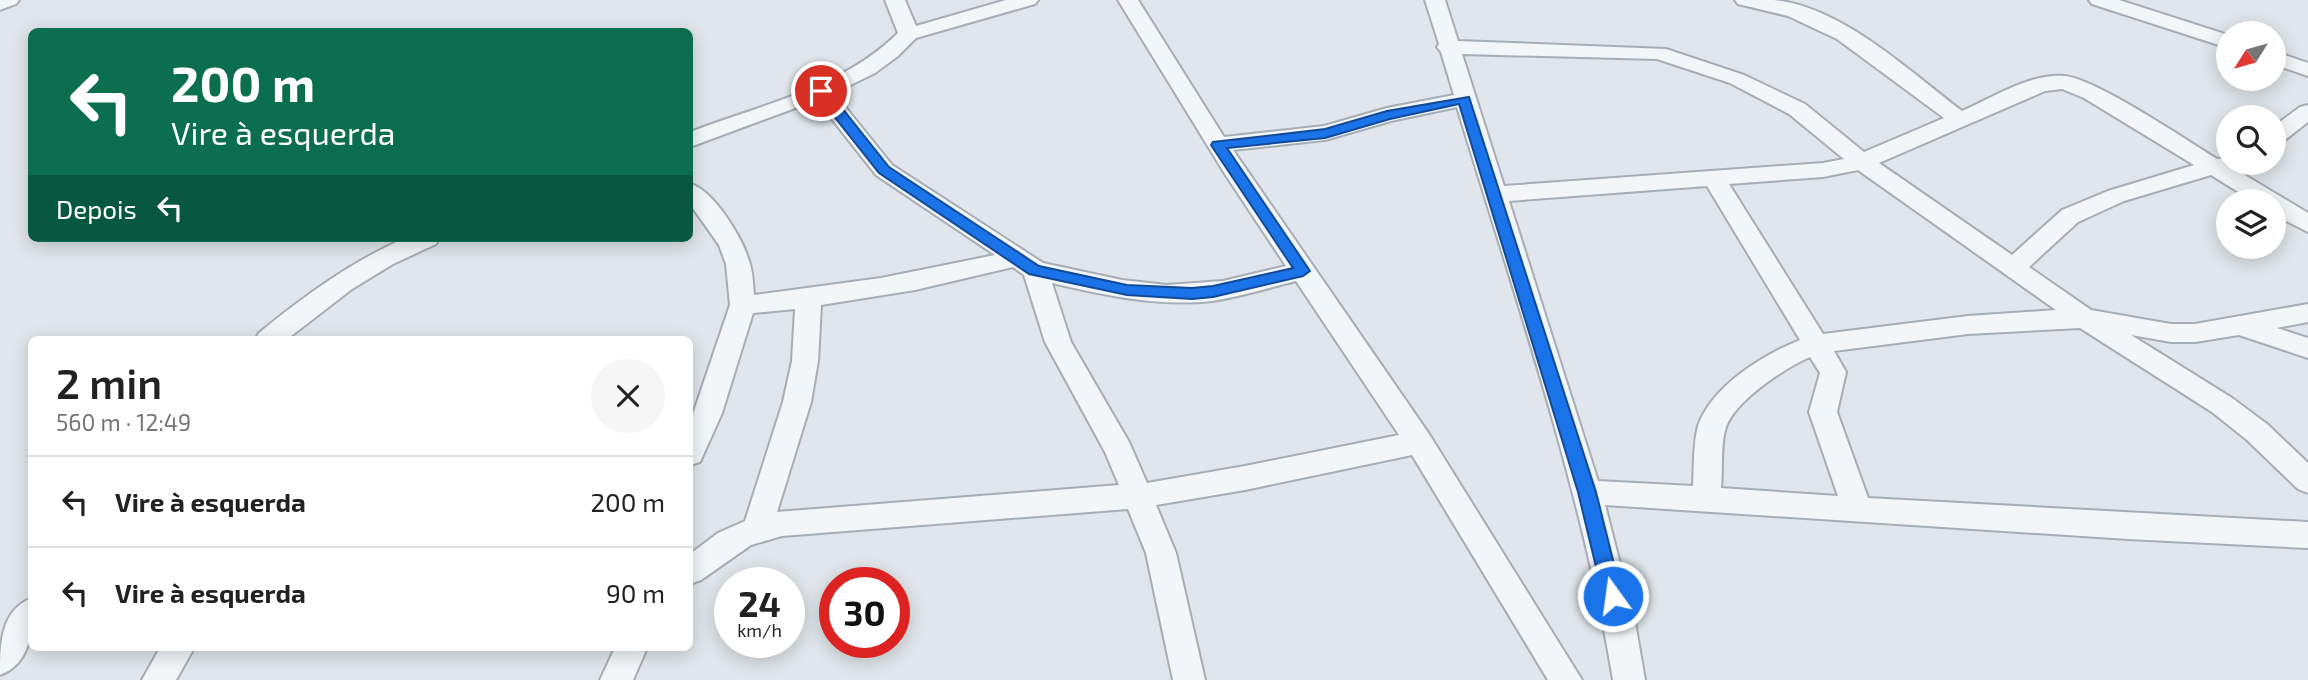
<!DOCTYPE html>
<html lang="pt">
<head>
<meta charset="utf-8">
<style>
	body { margin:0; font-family:"Exo 2",sans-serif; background:#f6f6f6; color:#222; height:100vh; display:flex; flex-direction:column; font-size:26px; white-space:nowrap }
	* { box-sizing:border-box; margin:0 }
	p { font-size:23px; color:#767676 }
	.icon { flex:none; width:38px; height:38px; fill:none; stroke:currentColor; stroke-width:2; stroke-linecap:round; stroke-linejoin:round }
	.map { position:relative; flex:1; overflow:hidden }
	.drawer { position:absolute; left:28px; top:336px; width:665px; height:315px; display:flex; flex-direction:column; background:#fff; border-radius:10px; box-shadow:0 4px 18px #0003 }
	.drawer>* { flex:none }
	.guide { position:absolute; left:28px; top:28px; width:665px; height:214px; border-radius:10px; box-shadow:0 4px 18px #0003; background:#0b6e4f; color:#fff; overflow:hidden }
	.needle { width:46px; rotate:233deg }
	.tools { position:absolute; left:2216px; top:21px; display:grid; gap:14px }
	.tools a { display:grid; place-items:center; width:70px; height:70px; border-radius:50%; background:#fff; box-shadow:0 4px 18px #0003; font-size:35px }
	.speed { position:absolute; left:714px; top:567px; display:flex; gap:14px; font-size:35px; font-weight:700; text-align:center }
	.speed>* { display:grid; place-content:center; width:91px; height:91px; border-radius:50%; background:#fff; box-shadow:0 4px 18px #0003; line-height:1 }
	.speed small { font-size:18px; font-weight:400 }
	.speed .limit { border:10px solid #d22; background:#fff; color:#111 }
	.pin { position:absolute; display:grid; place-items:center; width:60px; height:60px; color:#fff; margin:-30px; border:4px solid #fff; border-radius:50%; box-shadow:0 2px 7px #0007 }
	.me { position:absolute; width:77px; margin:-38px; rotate:346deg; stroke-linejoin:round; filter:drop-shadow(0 0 5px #0008) }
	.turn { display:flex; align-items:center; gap:24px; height:147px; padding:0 28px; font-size:32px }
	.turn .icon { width:91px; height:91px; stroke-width:2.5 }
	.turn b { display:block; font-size:49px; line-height:60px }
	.then { display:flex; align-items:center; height:66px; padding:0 28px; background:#0003; gap:14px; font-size:26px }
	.round { display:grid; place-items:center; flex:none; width:74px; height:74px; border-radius:37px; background:#f6f6f6 }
	.headline { display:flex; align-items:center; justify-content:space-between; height:119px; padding:0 28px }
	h1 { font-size:42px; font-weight:600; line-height:52px }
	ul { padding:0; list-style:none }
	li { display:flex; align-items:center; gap:21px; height:91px; padding:0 28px; border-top:2px solid #e0e0e0 }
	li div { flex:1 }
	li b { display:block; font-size:26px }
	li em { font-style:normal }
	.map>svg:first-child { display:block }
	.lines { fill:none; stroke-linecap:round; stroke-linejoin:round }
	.minor-casing { stroke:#a5adb6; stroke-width:4 }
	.minor { fill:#f3f6f8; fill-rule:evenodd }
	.route { fill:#1a73e8; stroke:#114b97; stroke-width:2 }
</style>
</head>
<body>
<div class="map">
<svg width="2308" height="680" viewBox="0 0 2308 680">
	<rect width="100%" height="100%" fill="#e0e6eb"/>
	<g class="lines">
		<g class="minor-casing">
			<path id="minor" d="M 0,0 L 19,0 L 16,4 L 0,10 Z
				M 885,0 L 905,0 L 916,26 L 1006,0 L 1038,0 L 1035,4 L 916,38 L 898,56 L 875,73 L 834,93 L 892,165 L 1043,263 L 1122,280 L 1167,285 L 1223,281 L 1286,266 L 1225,174 L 1118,0 L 1138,0 L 1224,137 L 1324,126 L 1387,108 L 1454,95 L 1441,52 L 1437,47 L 1439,44 L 1425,0 L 1445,0 L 1458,41 L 1666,49 L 1744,75 L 1805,104 L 1864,152 L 1944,118 L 1837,39 L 1788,16 L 1738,4 L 1735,0 C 1748,0 1761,0 1773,0 C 1841,6 1909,71 1962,111 C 1992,98 2030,73 2064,76 C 2095,78 2186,140 2217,159 L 2228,158 L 2228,163 L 2235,164 L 2233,168 L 2308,213 L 2308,232 L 2273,214 L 2273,201 L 2253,201 L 2211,175 L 2124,201 L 2078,222 L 2029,267 L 2091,310 L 2171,324 L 2195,324 L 2308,304 L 2308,322 L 2277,328 L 2308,338 L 2308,358 L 2239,335 L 2195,342 L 2171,342 L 2131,335 L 2232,398 L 2267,424 L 2308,463 L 2308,493 L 2298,489 L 2247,440 L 2212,412 L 2080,328 L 1968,334 L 1834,351 L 1846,372 L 1837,412 L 1868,498 L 2308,522 L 2308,548 L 2128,539 L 1605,505 L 1635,622 L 1645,680 L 1613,680 C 1581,485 1514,295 1457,107 L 1391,121 L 1325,140 L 1233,150 L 1429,434 L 1582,680 L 1548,680 L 1412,455 L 1245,490 L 1156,505 L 1176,553 L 1205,680 L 1173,680 L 1146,553 L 1128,509 L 782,536 L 751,545 L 701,580 L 690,584 L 690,554 L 718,533 L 745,521 L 783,402 L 792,361 L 795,309 L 753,313 L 722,413 L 700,462 L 690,465 L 690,423 L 730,305 L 726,264 L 719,245 L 690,204 L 690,184 C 713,189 743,239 749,261 C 753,272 753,284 754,295 L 881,278 L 995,255 L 876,175 L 817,100 L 690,147 L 690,132 C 760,105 843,88 898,33 ZM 1462,54 L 1657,59 L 1730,83 L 1789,114 L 1844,159 L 1823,163 L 1504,186 ZM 2062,89 L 2084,98 L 2194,165 L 2108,191 L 2062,210 L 2012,255 L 1879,163 L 2045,91 ZM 1858,170 L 2056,310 L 1968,316 L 1823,334 L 1729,184 L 1823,177 ZM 1707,186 L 1800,340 C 1763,355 1712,386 1698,426 C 1693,444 1694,468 1693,486 L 1598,481 L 1509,201 ZM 1013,267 L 1024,275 L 1045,342 L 1105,452 L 1119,485 L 777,512 L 811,402 L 818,361 L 821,305 L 915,290 ZM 1296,281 L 1399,435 L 1245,466 L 1147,483 L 1129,442 L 1071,342 L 1052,283 C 1104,295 1158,307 1212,301 C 1240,297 1268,288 1296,281 ZM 1810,357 L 1820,373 L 1809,412 L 1838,496 L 1721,488 C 1723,470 1720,445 1726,427 C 1736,400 1785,368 1810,357 Z
				M 2089,0 L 2119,0 L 2228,35 L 2228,48 L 2092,4 Z
				M 2273,51 L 2308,63 L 2308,76 L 2273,64 Z
				M 2308,105 L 2308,122 L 2281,143 L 2273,145 L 2273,127 L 2300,107 Z
				M 405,238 L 439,238 L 436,244 L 393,264 L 352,289 L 286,340 L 255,340 L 259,333 C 304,296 351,262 405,238 Z
				M 32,598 C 32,628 33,662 0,675 C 0,646 0,610 32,598 Z
				M 160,648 L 194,648 L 176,680 L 142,680 Z
				M 615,648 L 647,648 L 633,680 L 600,680 Z"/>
		</g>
		<use href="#minor" class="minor"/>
	</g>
	<path class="route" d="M 821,87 L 826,88 L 889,167 L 1039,266 L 1127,285 L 1192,288 L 1213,286 L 1293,268 L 1211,145 L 1213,142 L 1325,129 L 1387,111 L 1469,97 L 1596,492 L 1622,596 L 1620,602 L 1613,604 L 1606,602 L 1603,596 L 1578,492 L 1459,104 L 1390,119 L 1325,138 L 1227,148 L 1310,271 L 1303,276 L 1213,297 L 1192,299 L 1127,295 L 1029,274 L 879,173 L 814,91 Z"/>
</svg>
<div class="tools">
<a><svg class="needle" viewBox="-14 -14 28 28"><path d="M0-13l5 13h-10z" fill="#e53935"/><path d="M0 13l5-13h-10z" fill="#767676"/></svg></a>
<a><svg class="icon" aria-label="search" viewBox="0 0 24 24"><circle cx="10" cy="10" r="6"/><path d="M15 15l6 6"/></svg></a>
<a><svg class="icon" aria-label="layers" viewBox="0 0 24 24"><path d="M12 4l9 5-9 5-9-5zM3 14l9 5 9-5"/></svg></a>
</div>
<div class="speed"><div>24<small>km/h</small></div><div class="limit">30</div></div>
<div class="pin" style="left:821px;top:91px;background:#d93025"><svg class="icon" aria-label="arrive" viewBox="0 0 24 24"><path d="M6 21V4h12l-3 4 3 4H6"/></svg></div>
<svg class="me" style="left:1613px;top:596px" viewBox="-20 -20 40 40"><circle r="17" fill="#1a73e8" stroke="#fff" stroke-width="3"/><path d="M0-11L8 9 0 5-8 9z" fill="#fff"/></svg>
<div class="guide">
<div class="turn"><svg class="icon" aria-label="left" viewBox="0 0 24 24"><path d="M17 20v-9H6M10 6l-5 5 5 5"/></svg><div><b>200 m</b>Vire à esquerda</div></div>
<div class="then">Depois<svg class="icon" aria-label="left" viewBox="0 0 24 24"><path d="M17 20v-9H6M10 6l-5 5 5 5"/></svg></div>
</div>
<section class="drawer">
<div class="headline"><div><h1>2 min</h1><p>560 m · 12:49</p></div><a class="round"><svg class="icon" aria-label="close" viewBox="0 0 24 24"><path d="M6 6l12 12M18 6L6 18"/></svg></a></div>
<ul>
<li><svg class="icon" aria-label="left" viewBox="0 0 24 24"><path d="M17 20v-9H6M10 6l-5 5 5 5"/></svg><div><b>Vire à esquerda</b></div><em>200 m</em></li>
<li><svg class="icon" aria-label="left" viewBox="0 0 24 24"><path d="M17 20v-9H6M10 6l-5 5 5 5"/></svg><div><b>Vire à esquerda</b></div><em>90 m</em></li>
</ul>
</section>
</div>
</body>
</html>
